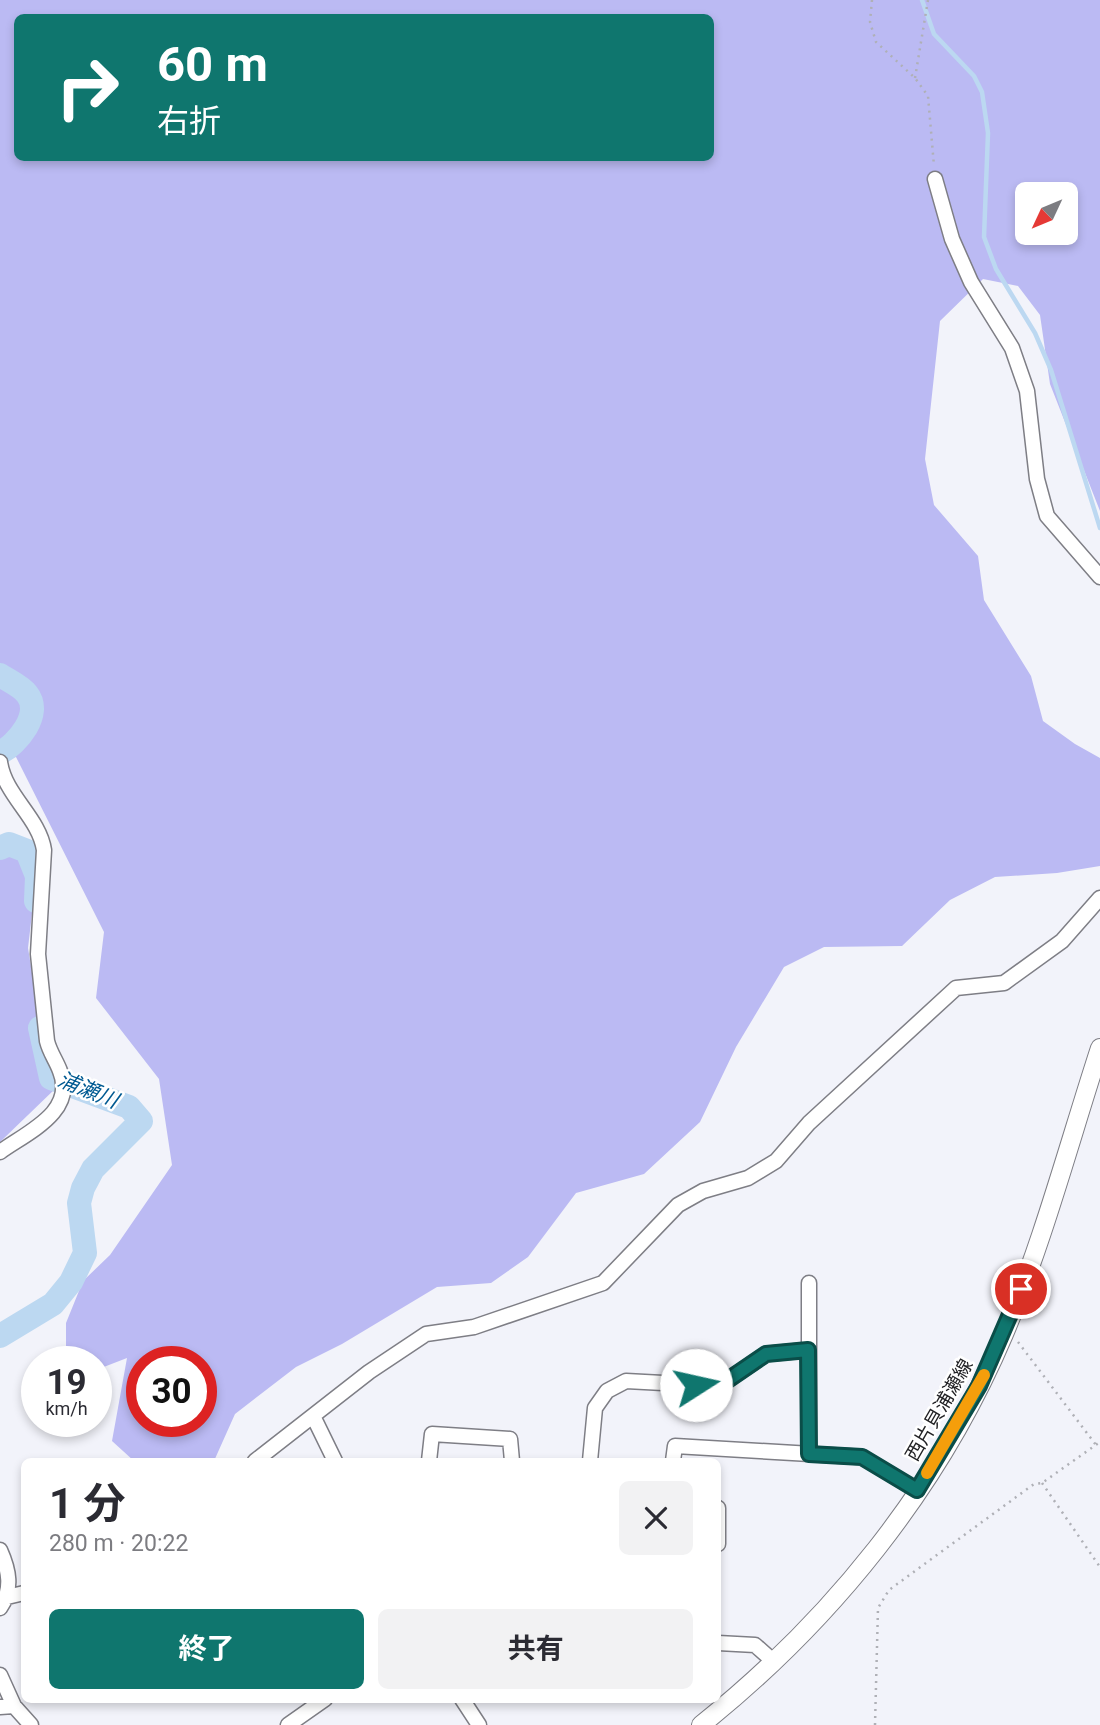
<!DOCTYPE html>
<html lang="ja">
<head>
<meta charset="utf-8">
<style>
	body { margin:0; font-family:Roboto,"Noto Sans JP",sans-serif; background:#f2f2f3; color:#2b2b33; height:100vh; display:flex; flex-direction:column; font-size:26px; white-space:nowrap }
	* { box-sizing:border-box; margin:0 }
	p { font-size:23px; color:#7c7c81 }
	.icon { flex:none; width:38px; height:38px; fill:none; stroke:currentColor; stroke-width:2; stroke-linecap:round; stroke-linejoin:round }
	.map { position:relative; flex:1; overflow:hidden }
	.side { position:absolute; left:21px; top:1458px; width:700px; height:245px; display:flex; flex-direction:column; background:#fff; border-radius:10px; box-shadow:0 4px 10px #0003 }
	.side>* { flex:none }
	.guide { position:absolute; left:14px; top:14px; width:700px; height:147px; border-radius:10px; box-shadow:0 4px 10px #0003; background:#0f766e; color:#fff; overflow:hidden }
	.needle { width:46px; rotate:226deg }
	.tools { position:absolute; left:1015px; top:182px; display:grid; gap:14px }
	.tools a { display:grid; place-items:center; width:63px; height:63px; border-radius:10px; background:#fff; box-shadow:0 4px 10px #0003; font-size:35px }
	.speed { position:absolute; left:21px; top:1346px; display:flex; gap:14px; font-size:35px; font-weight:700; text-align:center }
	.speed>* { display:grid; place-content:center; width:91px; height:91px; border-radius:50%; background:#fff; box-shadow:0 4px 10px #0003; line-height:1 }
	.speed small { font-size:18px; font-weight:400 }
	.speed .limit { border:10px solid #d22; background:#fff; color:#111 }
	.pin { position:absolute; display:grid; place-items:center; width:60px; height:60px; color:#fff; margin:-30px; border:4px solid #fff; border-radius:50%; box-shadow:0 2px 7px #0007 }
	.me { position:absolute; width:77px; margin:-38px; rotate:80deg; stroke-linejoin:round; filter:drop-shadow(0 0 5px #0008) }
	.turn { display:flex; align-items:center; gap:24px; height:147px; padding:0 28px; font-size:32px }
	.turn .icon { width:91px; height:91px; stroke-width:2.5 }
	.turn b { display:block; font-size:49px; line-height:60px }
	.round { display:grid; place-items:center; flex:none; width:74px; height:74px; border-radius:10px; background:#f2f2f3 }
	.summary { display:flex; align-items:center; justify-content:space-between; height:119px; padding:0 28px }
	h1 { font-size:42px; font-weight:700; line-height:52px }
	.cta { display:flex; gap:14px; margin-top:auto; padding:14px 28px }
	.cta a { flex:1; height:80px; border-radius:10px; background:#0f766e; color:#fff; font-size:28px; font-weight:700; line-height:80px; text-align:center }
	.cta a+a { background:#f2f2f3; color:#2b2b33 }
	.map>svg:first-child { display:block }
	.green { fill:#bbbaf3; fill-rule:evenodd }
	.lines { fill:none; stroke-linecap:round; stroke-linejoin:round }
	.stream { stroke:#bcd8f1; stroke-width:4.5 }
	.river { stroke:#bcd8f1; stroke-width:24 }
	.minor-casing { stroke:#7e7e85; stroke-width:17 }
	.major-casing { stroke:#7e7e85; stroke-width:20 }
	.path { stroke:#afb0b6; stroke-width:2.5; stroke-dasharray:2 5; stroke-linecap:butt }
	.minor { stroke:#fff; stroke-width:14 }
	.major { stroke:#fff; stroke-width:18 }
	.route-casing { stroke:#0a4d48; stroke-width:18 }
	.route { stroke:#0f766e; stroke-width:12 }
	.slow { stroke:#f59e0b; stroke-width:12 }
	.labels { text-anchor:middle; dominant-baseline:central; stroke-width:5; stroke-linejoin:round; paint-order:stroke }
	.street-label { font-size:19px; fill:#222225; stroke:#fff }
	.water-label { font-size:21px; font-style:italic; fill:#005a92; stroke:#fff }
</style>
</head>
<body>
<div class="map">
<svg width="1100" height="1725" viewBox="0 0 1100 1725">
	<rect width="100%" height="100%" fill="#f2f3fa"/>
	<path class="green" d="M 0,0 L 1100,0 L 1100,511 L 1050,384 L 1040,315 L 1018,286 L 983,279 L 940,321 L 925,459 L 934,505 L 978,556 L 984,600 L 1031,676 L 1043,721 L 1075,744 L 1100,758 L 1100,866 L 1057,873 L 995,877 L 950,900 L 902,946 L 824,947 L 784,967 L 736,1047 L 700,1122 L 644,1174 L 576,1193 L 528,1257 L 491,1283 L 437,1287 L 342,1344 L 296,1367 L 235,1414 L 214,1461 L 134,1461 L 112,1441 L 127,1358 L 96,1370 L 96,1362 L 79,1361 L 66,1350 L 66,1323 L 83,1281 L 110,1255 L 172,1165 L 159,1079 L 96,998 L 104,932 L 16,757 L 0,761 ZM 18,18 L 710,18 L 710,158 L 18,158 ZM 1027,194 L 1066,194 L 1066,233 L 1027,233 ZM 142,1362 L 201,1362 L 201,1421 L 142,1421 Z
		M 25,852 L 35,888 L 28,948 L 41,1027 L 56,1088 L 0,1142 L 0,853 Z"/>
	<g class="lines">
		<path class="stream" d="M 922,0 L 934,34 L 974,76 L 982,92 L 988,133 L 984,237 L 996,269 L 1035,333 L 1051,370 L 1100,528"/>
		<path class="river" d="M 0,675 C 9,681 21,686 27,694 C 43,714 17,744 0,753
			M 0,848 L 9,844 L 27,851 L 37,876 L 36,901
			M 0,1336 L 53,1304 L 71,1282 L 85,1253 L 79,1203 L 83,1188 L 93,1169 L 141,1121 L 129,1107 L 51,1078 L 40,1028"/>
		<g class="minor-casing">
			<path id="minor" d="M 935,179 L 952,239 L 971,282 L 1012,348 L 1027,391 L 1037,479 L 1047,516 L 1100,577
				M 0,762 C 5,796 39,817 44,850 L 38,954 L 47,1041 C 50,1053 56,1060 60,1071 C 77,1112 26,1133 0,1152
				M 809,1283 L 809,1454
				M 314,1418 L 335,1461
				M 255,1461 L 369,1372 L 426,1334 L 474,1327 L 603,1283 L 678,1205 L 703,1191 L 748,1178 L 776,1161 L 809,1123 L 956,988 L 1004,983 L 1062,941 L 1100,898
				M 429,1461 L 432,1434 L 510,1439 L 512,1461
				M 590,1461 L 595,1408 L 607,1391 L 626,1381 L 719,1386 L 766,1354 L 808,1350
				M 673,1461 L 675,1446 L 862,1457 L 917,1490
				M 718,1508 L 718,1544
				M 0,1550 C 9,1570 13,1589 0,1608
				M 7,1597 L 24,1593
				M 718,1643 L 755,1645 L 773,1661
				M 0,1675 L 14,1706
				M 462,1699 L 479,1725
				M 0,1707 L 14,1706 L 31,1725
				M 288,1725 L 325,1699"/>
		</g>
		<g class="major-casing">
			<path id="major" d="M 701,1725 C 830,1622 939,1488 1004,1334 C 1043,1242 1069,1143 1100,1048"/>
		</g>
		<path class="path" d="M 872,0 L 870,22 L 876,42 L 915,78 L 928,96 L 934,166
			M 915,78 L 928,0
			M 1018,1342 L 1096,1445
			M 1042,1483 L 1100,1567
			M 875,1725 L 878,1608 L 889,1590 L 1034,1484 L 1042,1483 L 1100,1442"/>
		<use href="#minor" class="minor"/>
		<use href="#major" class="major"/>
	</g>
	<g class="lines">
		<g class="route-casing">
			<path id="route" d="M 696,1385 L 719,1386 L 766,1354 L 808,1350 L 809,1454 L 862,1457 L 917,1490 L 979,1386 L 1021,1289"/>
		</g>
		<use href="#route" class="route"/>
		<path class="slow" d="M 927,1473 L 984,1375"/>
	</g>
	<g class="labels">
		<g class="street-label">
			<text transform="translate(939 1410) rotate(-60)">西片貝浦瀬線</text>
		</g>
		<g class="water-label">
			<text transform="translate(88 1090) rotate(22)">浦瀬川</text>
		</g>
	</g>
</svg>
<div class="tools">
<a><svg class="needle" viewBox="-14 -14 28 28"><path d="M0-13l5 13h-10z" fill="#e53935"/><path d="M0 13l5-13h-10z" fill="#7c7c81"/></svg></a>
</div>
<div class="speed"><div>19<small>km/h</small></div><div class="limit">30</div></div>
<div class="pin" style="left:1021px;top:1289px;background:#d93025"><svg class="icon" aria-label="arrive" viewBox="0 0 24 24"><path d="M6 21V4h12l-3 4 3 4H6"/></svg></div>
<svg class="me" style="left:696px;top:1385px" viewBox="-20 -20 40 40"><circle r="19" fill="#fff"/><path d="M0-13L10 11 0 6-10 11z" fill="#0f766e"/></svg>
<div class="guide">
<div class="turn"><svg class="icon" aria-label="right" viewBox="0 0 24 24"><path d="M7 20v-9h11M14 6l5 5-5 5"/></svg><div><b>60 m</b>右折</div></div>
</div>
<section class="side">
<div class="summary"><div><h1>1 分</h1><p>280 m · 20:22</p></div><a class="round"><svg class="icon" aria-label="close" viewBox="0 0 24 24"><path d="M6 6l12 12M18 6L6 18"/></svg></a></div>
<div class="cta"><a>終了</a><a>共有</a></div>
</section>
</div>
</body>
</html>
